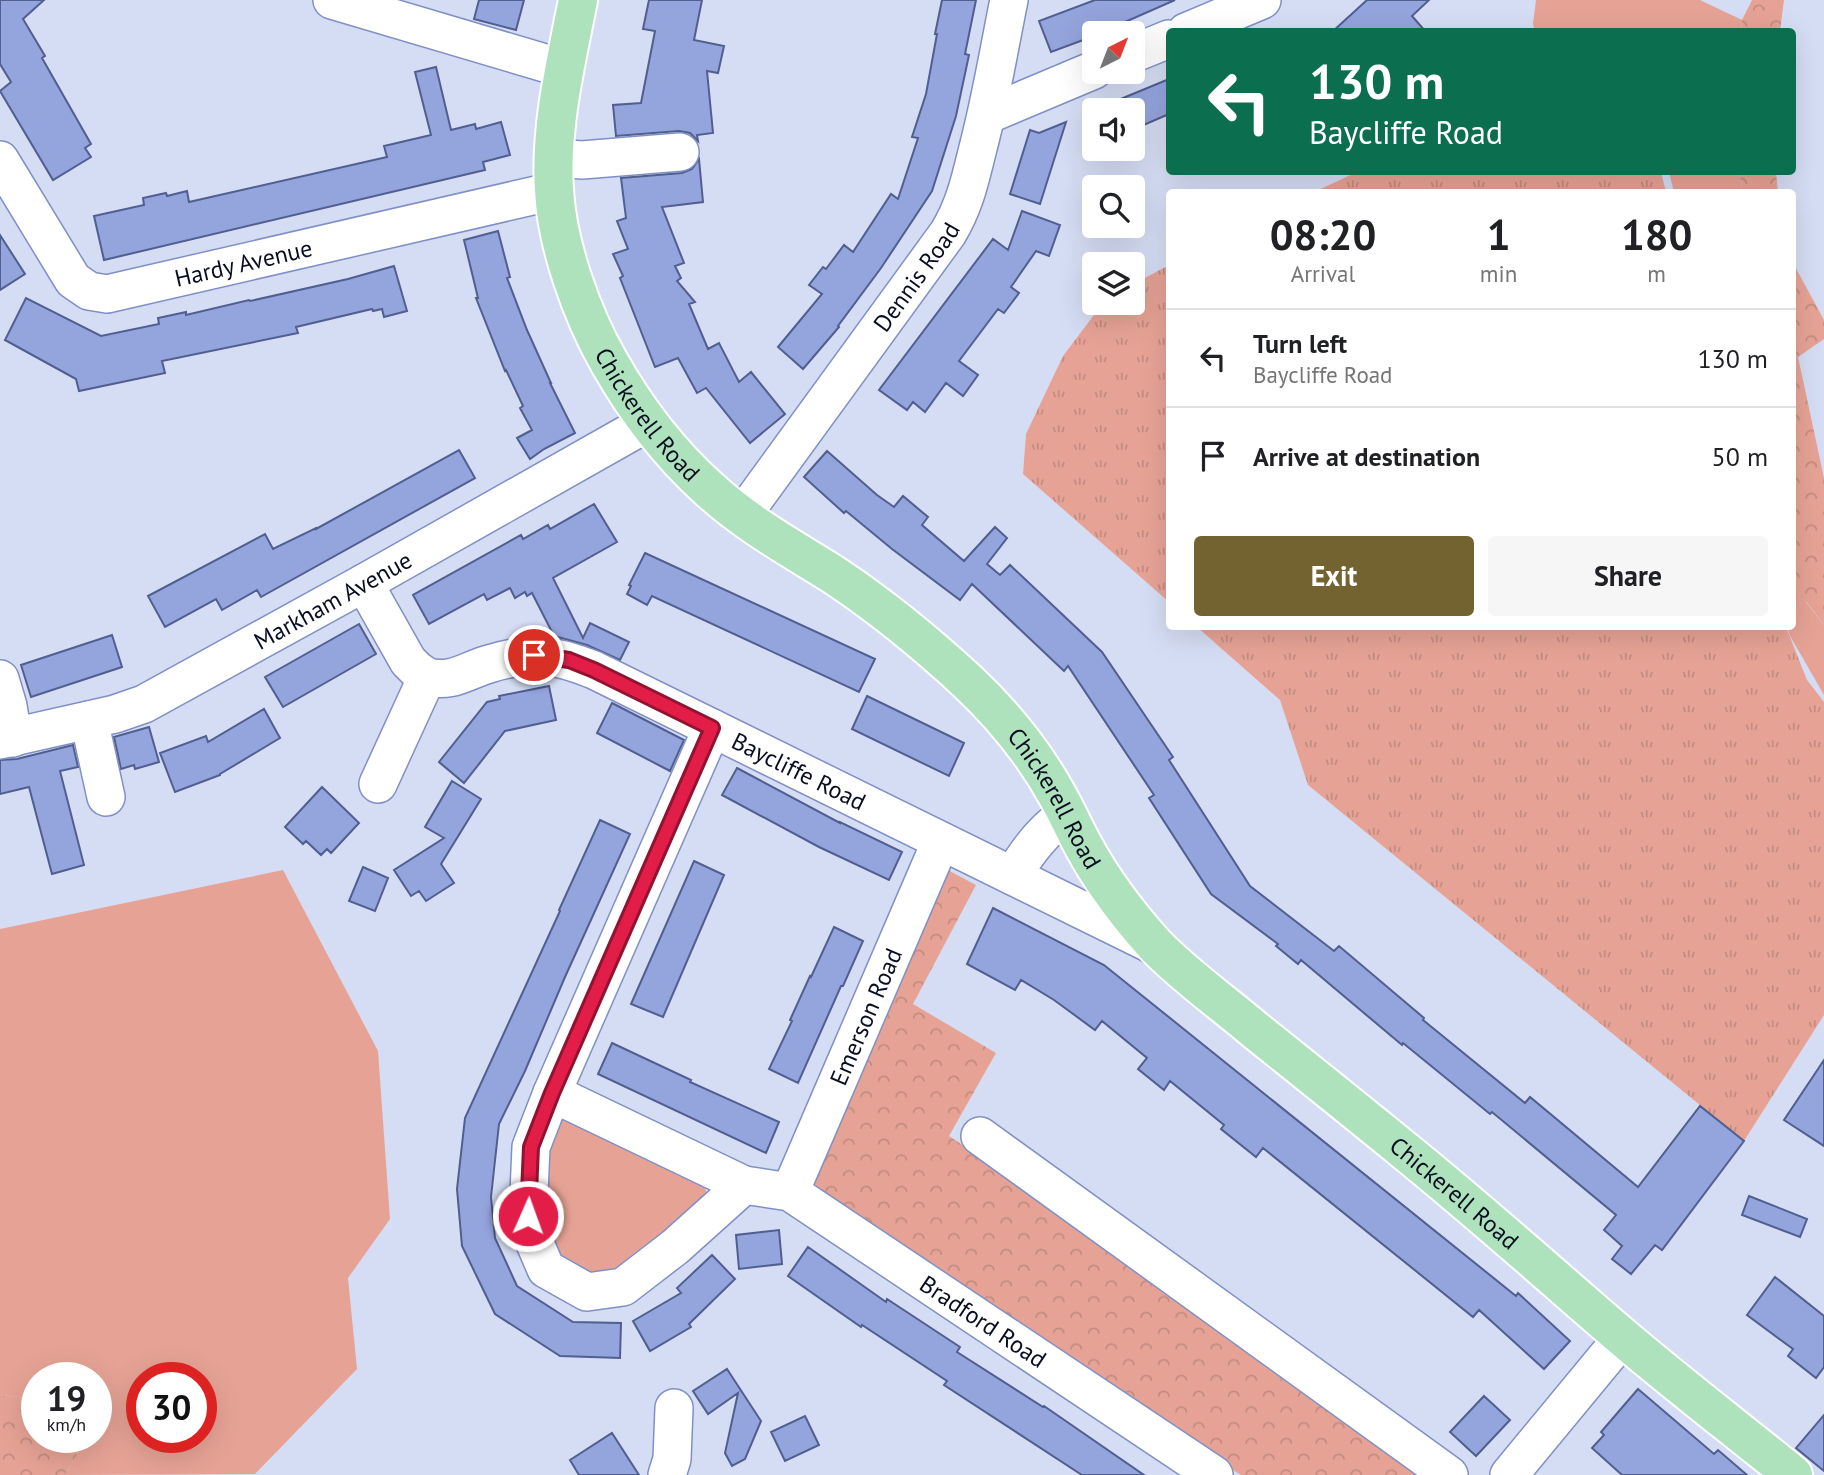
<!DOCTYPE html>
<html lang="en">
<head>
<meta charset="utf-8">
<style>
	body { margin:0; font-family:"PT Sans",sans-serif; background:#f6f6f6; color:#202124; height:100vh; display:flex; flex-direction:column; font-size:26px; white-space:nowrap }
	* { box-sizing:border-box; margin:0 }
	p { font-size:23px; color:#757577 }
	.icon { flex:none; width:38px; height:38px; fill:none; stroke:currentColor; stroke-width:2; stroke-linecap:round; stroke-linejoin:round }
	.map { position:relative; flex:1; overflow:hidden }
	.panel { position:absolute; left:1166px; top:189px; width:630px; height:441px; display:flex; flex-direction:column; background:#fff; border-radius:7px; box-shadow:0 7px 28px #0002 }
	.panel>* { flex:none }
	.hud { position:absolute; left:1166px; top:28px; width:630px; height:147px; border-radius:7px; box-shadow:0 7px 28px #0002; background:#0b6e4f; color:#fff; overflow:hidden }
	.needle { width:46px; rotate:42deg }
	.controls { position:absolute; left:1082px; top:21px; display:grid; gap:14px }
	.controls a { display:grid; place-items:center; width:63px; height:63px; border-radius:7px; background:#fff; box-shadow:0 7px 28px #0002; font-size:35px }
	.speed { position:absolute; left:21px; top:1362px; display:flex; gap:14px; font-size:35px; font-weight:700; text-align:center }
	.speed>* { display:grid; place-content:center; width:91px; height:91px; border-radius:50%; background:#fff; box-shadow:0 7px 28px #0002; line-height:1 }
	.speed small { font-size:18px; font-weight:400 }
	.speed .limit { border:10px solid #d22; background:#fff; color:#111 }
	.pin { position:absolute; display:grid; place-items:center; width:60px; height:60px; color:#fff; margin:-30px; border:4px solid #fff; border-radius:50%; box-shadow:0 2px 7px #0007 }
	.me { position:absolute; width:77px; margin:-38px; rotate:2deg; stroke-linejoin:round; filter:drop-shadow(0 0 5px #0008) }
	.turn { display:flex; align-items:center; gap:24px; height:147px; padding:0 28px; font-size:32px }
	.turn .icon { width:91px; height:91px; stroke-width:2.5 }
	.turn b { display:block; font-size:49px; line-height:60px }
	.eta { display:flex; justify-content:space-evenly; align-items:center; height:119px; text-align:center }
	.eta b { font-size:42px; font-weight:700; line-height:49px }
	.button { display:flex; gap:14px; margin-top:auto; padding:14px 28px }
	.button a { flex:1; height:80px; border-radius:7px; background:#736331; color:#fff; font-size:28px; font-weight:700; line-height:80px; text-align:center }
	.button a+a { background:#f6f6f6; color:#202124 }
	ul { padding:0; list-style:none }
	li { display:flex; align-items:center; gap:21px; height:98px; padding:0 28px; border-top:2px solid #e0e0e0 }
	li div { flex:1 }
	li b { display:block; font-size:26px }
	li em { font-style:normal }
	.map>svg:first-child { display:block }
	.grass { fill:#e6a395; fill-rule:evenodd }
	.forest { fill:url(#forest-crowns) }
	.park { fill:url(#park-tufts) }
	.building { fill:#94a4dc; stroke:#505e90; stroke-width:2 }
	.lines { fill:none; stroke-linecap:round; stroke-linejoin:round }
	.minor-casing { stroke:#8090c6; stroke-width:40 }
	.major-casing { stroke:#fff; stroke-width:42 }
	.minor { stroke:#fff; stroke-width:37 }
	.major { stroke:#aee2bc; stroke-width:38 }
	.route-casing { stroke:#92132f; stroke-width:18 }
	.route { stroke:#e11d48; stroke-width:12 }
	.labels { text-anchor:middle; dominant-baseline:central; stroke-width:5; stroke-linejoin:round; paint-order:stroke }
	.street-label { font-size:24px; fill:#090d21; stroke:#e7eaf6 }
</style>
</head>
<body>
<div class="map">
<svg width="1824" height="1475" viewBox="0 0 1824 1475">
	<defs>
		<pattern id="forest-crowns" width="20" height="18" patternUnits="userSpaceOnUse" patternTransform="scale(1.75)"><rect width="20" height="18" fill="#e6a395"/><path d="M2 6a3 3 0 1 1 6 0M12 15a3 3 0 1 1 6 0" fill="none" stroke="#c48b80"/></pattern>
		<pattern id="park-tufts" width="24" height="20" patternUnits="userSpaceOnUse" patternTransform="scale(1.75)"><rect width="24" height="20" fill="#e6a395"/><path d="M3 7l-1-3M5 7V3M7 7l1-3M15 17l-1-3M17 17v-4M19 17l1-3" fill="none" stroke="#c48b80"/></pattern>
	</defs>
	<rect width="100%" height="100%" fill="#d5ddf4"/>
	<path class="grass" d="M 1536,0 L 1700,0 L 1742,20 L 1741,32 L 1535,32 L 1533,24 Z
		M 1669,172 L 1739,172 L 1743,192 L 1674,192 Z
		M 1792,543 L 1806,602 L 1824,625 L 1824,695 L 1790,636 L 1787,627 L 1792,626 Z
		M 283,870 L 378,1051 L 390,1219 L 348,1278 L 357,1369 L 255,1474 L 65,1475 L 87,1437 L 96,1437 L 96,1421 L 105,1405 L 96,1404 L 96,1377 L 37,1377 L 37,1399 L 0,1395 L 0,929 ZM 142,1377 L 201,1377 L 201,1437 L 142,1437 Z
		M 558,1117 L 705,1186 L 708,1199 L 625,1270 L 597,1278 L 567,1267 L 543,1229 L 547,1147 Z"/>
	<path class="forest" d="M 1752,0 L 1784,0 L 1780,31 L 1741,31 L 1742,20 Z
		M 1739,172 L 1776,172 L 1778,192 L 1743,192 Z
		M 1792,261 L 1824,320 L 1824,339 L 1798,357 L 1824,478 L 1824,625 L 1793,584 L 1792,581 Z
		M 946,869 L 976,885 L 913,1004 L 996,1053 L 949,1136 L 1427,1449 L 1456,1475 L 1241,1475 L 797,1196 Z
		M 0,1395 L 37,1399 L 37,1437 L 87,1437 L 65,1475 L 0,1475 Z"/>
	<path class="park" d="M 1357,172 L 1661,172 L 1666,192 L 1314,192 Z
		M 1169,265 L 1169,602 L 1023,474 L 1026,434 L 1063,356 L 1103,303 L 1132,303 L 1132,285 Z
		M 1197,627 L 1786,627 L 1807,680 L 1824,702 L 1824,1015 L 1744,1141 L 1308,785 L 1280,700 Z"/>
	<path class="building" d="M 0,0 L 44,0 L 23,19 L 45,56 L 42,58 L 91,144 L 85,148 L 91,157 L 53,180 L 0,91 L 11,82 L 0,64 Z
		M 479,0 L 524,0 L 516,30 L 474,19 Z
		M 649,0 L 702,0 L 694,40 L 724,46 L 718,73 L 707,71 L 713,133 L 697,135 L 698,141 L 690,133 L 679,131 L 616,136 L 613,105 L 641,103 L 655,31 L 643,29 Z
		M 942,0 L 976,0 L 965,54 L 969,55 L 956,116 L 932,191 L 881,268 L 838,326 L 839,327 L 803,369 L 778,347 L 822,294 L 809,285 L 823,267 L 826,269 L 844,245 L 853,252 L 891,194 L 898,199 L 918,138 L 912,137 L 926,94 L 937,34 L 935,34 Z
		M 1095,0 L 1175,0 L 1100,33 L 1094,33 L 1094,36 L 1051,52 L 1039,21 Z
		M 1367,0 L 1429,0 L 1412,16 L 1426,32 L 1332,32 Z
		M 436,67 L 451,130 L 475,124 L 476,129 L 501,122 L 510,155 L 483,162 L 485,170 L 104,260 L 94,216 L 144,205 L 143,198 L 166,193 L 167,196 L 187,191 L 189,202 L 387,157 L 384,146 L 431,135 L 415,72 Z
		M 1169,79 L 1169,114 L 1132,130 L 1132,110 L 1094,110 Z
		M 1066,122 L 1040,204 L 1010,194 L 1030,130 L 1039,133 Z
		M 699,159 L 703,202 L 662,207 L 684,263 L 675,266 L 681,278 L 677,281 L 695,302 L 689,304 L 708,349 L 719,343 L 739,382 L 751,372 L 785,414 L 750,443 L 706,388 L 697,393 L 678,358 L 655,367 L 620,278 L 623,276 L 613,254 L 628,249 L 617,221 L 626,218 L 621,178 L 682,173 L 692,169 Z
		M 1022,211 L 1060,225 L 1049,256 L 1036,251 L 1011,287 L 1019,293 L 1004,313 L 998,309 L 959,361 L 978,375 L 963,396 L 946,383 L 925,412 L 913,402 L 907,410 L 879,390 L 993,239 L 1008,250 Z
		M 498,231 L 510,277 L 507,278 L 527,330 L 551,383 L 550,383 L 575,433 L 544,449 L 530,459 L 517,438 L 532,430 L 520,408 L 523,406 L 506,370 L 505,371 L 476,298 L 478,298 L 464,240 Z
		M 0,235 L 25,274 L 0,290 Z
		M 394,266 L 407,311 L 384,317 L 382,309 L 373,311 L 372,309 L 296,327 L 298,333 L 162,361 L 165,373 L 79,391 L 76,379 L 5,340 L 26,298 L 101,336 L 159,324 L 158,318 L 186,312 L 186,315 L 249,300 L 250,301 L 348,279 Z
		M 459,450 L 475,478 L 261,597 L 257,590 L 222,610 L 216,599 L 165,627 L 148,596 L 265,534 L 273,549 L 316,528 L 316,529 Z
		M 827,451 L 877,495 L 894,507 L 903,496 L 928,517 L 922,525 L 964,561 L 995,527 L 1007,538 L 987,564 L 1000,575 L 1010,565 L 1102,652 L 1173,757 L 1169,760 L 1250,886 L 1334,951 L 1339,946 L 1424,1018 L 1423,1020 L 1525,1103 L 1530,1097 L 1638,1187 L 1700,1106 L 1744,1141 L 1662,1250 L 1655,1245 L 1631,1274 L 1612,1259 L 1622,1246 L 1604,1230 L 1616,1215 L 1492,1112 L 1490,1114 L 1403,1043 L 1402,1045 L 1301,960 L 1298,964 L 1276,946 L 1278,944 L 1211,894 L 1149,798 L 1154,795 L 1068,666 L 1064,671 L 972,584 L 960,600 L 892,549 L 846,511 L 844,513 L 804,477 Z
		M 594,504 L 617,542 L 553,578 L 583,638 L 590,623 L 629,642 L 620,660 L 587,645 L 554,636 L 532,593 L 527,596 L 525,592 L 515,598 L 510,588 L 487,600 L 484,594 L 429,624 L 413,595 L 521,535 L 523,539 L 548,525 L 550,529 Z
		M 645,553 L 875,659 L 859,692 L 652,596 L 647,605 L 627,594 L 631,586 L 629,585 Z
		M 359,624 L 376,654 L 283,707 L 265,677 Z
		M 112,635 L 122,667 L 31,697 L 21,665 Z
		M 549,686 L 556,720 L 505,731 L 464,783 L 439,762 L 487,702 L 500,699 L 499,696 Z
		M 867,696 L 964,743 L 949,776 L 852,729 Z
		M 612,703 L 684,740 L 670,771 L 597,733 Z
		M 264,709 L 280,738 L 220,774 L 220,775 L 175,792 L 160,753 L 206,736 L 208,742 Z
		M 149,727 L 159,762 L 135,769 L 134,765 L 121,769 L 114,737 Z
		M 73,745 L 78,767 L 60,771 L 84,865 L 52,874 L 29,787 L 0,794 L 0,760 L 17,759 Z
		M 737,768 L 840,823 L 840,822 L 902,852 L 889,880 L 819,847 L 722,795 Z
		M 452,781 L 481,799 L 441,864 L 454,883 L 426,901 L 419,891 L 411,896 L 394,870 L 444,838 L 425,827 Z
		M 322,787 L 359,823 L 331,853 L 327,849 L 321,855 L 306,841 L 303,844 L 285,827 Z
		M 600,820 L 630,834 L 565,977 L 525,1071 L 499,1124 L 491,1197 L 495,1238 L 517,1286 L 573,1322 L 621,1323 L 620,1358 L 560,1356 L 495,1314 L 462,1246 L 457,1189 L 465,1118 L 560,911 L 559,910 Z
		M 694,861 L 724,875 L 663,1017 L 631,1004 Z
		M 363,867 L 388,878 L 375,911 L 349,901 Z
		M 993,908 L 1104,965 L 1516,1296 L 1518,1293 L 1570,1341 L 1544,1369 L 1479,1310 L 1473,1317 L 1263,1148 L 1256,1157 L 1221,1129 L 1224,1125 L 1170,1081 L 1164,1090 L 1138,1069 L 1147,1058 L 1102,1021 L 1095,1030 L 1054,1000 L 1021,980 L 1015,990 L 967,964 Z
		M 834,927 L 863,941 L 843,986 L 841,986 L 798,1083 L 769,1069 L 792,1021 L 790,1020 L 810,976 L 811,977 Z
		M 612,1043 L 691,1080 L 690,1082 L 779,1122 L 766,1153 L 598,1074 Z
		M 1824,1060 L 1824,1146 L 1784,1120 Z
		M 1749,1196 L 1807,1219 L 1800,1237 L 1742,1215 Z
		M 779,1230 L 782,1264 L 739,1269 L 736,1235 Z
		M 808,1247 L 886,1302 L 887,1299 L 960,1347 L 957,1352 L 1043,1407 L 1044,1406 L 1144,1475 L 1082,1475 L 944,1385 L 947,1381 L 862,1325 L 861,1327 L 788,1276 Z
		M 712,1255 L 735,1279 L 689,1324 L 691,1327 L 650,1351 L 633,1321 L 681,1293 L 677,1288 Z
		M 1775,1277 L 1824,1316 L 1824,1367 L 1816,1378 L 1788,1356 L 1793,1349 L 1747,1315 Z
		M 727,1369 L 761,1421 L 745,1459 L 732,1466 L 725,1453 L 738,1393 L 708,1414 L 693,1391 Z
		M 1638,1389 L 1714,1454 L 1718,1450 L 1747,1475 L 1622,1475 L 1592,1448 L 1604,1435 L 1601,1432 Z
		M 1484,1396 L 1510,1420 L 1476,1456 L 1450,1432 Z
		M 1824,1415 L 1824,1471 L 1796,1448 Z
		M 805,1416 L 819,1445 L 785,1461 L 771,1432 Z
		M 612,1433 L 639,1475 L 579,1475 L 570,1460 Z"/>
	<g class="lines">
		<g class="minor-casing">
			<g id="minor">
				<path d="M 332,0 L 565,69"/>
				<path d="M 1186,32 L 1262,0"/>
				<path d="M 1132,54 L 1169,39"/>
				<path d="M 987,115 L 1094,70"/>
				<path d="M 555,158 L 582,160 L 680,152"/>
				<path id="s1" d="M 0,160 L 73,280 L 89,291 L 107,294 L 554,191"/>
				<path id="s2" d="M 742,516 L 948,233 C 965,205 970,180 978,148 C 991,99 999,49 1009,0"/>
				<path d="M 364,583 L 408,661 L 417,670 L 427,677 L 378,784"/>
				<path id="s3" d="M 427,677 C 453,683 465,671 489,664 C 531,651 554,654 594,670 L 1157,947"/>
				<path d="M 0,679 L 8,706 L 13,738"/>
				<path d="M 89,720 L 106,797"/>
				<path d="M 712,728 L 552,1093 L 531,1147 L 528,1216 L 534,1241 L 546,1269 L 587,1292 L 623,1287 L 675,1247 L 744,1185"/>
				<path id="s4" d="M 0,740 L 115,714 L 144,704 L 364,583 L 649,422"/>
				<path d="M 1013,876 C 1027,851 1043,830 1067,814"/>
				<path id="s5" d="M 552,1093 L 744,1185 L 790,1192 L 1214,1475"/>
				<path d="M 980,1136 L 1449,1475"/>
				<path id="s6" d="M 790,1192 L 941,841"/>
				<path d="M 667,1475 L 672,1459 L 674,1408"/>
				<path d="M 1509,1475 L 1623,1337"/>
			</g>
		</g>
		<g class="major-casing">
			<g id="major">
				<path id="s7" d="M 578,0 C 566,62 550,126 554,190 C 557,245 582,315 609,362 C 635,408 670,454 709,489 C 747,524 791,548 834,575 C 882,607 926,643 968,682 C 1002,714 1033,752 1056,793 C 1066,810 1074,829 1084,847 C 1103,882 1128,915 1155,945 C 1185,976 1222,1002 1255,1030 C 1305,1070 1355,1110 1405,1151 C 1478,1210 1548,1273 1620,1335 C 1676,1383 1735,1428 1793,1475"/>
			</g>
		</g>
		<use href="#minor" class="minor"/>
		<use href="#major" class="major"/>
	</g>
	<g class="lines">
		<g class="route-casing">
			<path id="route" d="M 528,1216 L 531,1147 L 552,1093 L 712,728 L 594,670 L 569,660 L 534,655"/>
		</g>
		<use href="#route" class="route"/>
	</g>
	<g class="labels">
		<g class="street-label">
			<text stroke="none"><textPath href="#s1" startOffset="318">Hardy Avenue</textPath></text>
			<text stroke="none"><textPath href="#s2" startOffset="296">Dennis Road</textPath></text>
			<text stroke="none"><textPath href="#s7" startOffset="439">Chickerell Road</textPath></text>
			<text stroke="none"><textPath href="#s4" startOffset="364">Markham Avenue</textPath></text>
			<text stroke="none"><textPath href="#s3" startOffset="401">Baycliffe Road</textPath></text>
			<text stroke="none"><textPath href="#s7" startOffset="1006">Chickerell Road</textPath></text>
			<text stroke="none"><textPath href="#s6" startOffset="191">Emerson Road</textPath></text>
			<text stroke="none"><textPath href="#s7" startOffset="1573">Chickerell Road</textPath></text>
			<text stroke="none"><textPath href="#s5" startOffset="492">Bradford Road</textPath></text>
		</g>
	</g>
</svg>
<div class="controls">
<a><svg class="needle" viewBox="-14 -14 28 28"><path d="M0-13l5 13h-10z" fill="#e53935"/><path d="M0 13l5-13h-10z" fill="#757577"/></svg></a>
<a><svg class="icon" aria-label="sound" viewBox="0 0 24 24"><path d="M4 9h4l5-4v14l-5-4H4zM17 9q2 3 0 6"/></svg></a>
<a><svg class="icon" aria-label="search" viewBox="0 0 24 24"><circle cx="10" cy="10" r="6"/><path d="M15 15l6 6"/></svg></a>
<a><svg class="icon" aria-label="layers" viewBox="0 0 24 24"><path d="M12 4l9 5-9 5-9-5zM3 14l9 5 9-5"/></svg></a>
</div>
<div class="speed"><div>19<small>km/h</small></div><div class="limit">30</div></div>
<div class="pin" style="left:534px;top:655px;background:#d93025"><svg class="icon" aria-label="arrive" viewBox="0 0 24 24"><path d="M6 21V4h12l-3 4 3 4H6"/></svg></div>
<svg class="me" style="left:528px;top:1216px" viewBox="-20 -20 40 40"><circle r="17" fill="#e11d48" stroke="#fff" stroke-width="3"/><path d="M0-11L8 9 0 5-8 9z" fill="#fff"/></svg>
<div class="hud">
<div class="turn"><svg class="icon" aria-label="left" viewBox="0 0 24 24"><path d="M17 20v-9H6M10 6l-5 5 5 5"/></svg><div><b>130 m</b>Baycliffe Road</div></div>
</div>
<section class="panel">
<div class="eta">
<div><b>08:20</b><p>Arrival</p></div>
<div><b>1</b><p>min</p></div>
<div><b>180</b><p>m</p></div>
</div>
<ul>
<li><svg class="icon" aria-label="left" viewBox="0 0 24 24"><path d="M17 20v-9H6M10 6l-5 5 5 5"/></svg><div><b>Turn left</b><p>Baycliffe Road</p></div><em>130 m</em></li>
<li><svg class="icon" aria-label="arrive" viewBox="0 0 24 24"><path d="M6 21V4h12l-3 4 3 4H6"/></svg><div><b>Arrive at destination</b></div><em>50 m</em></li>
</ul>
<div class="button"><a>Exit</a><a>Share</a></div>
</section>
</div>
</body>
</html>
